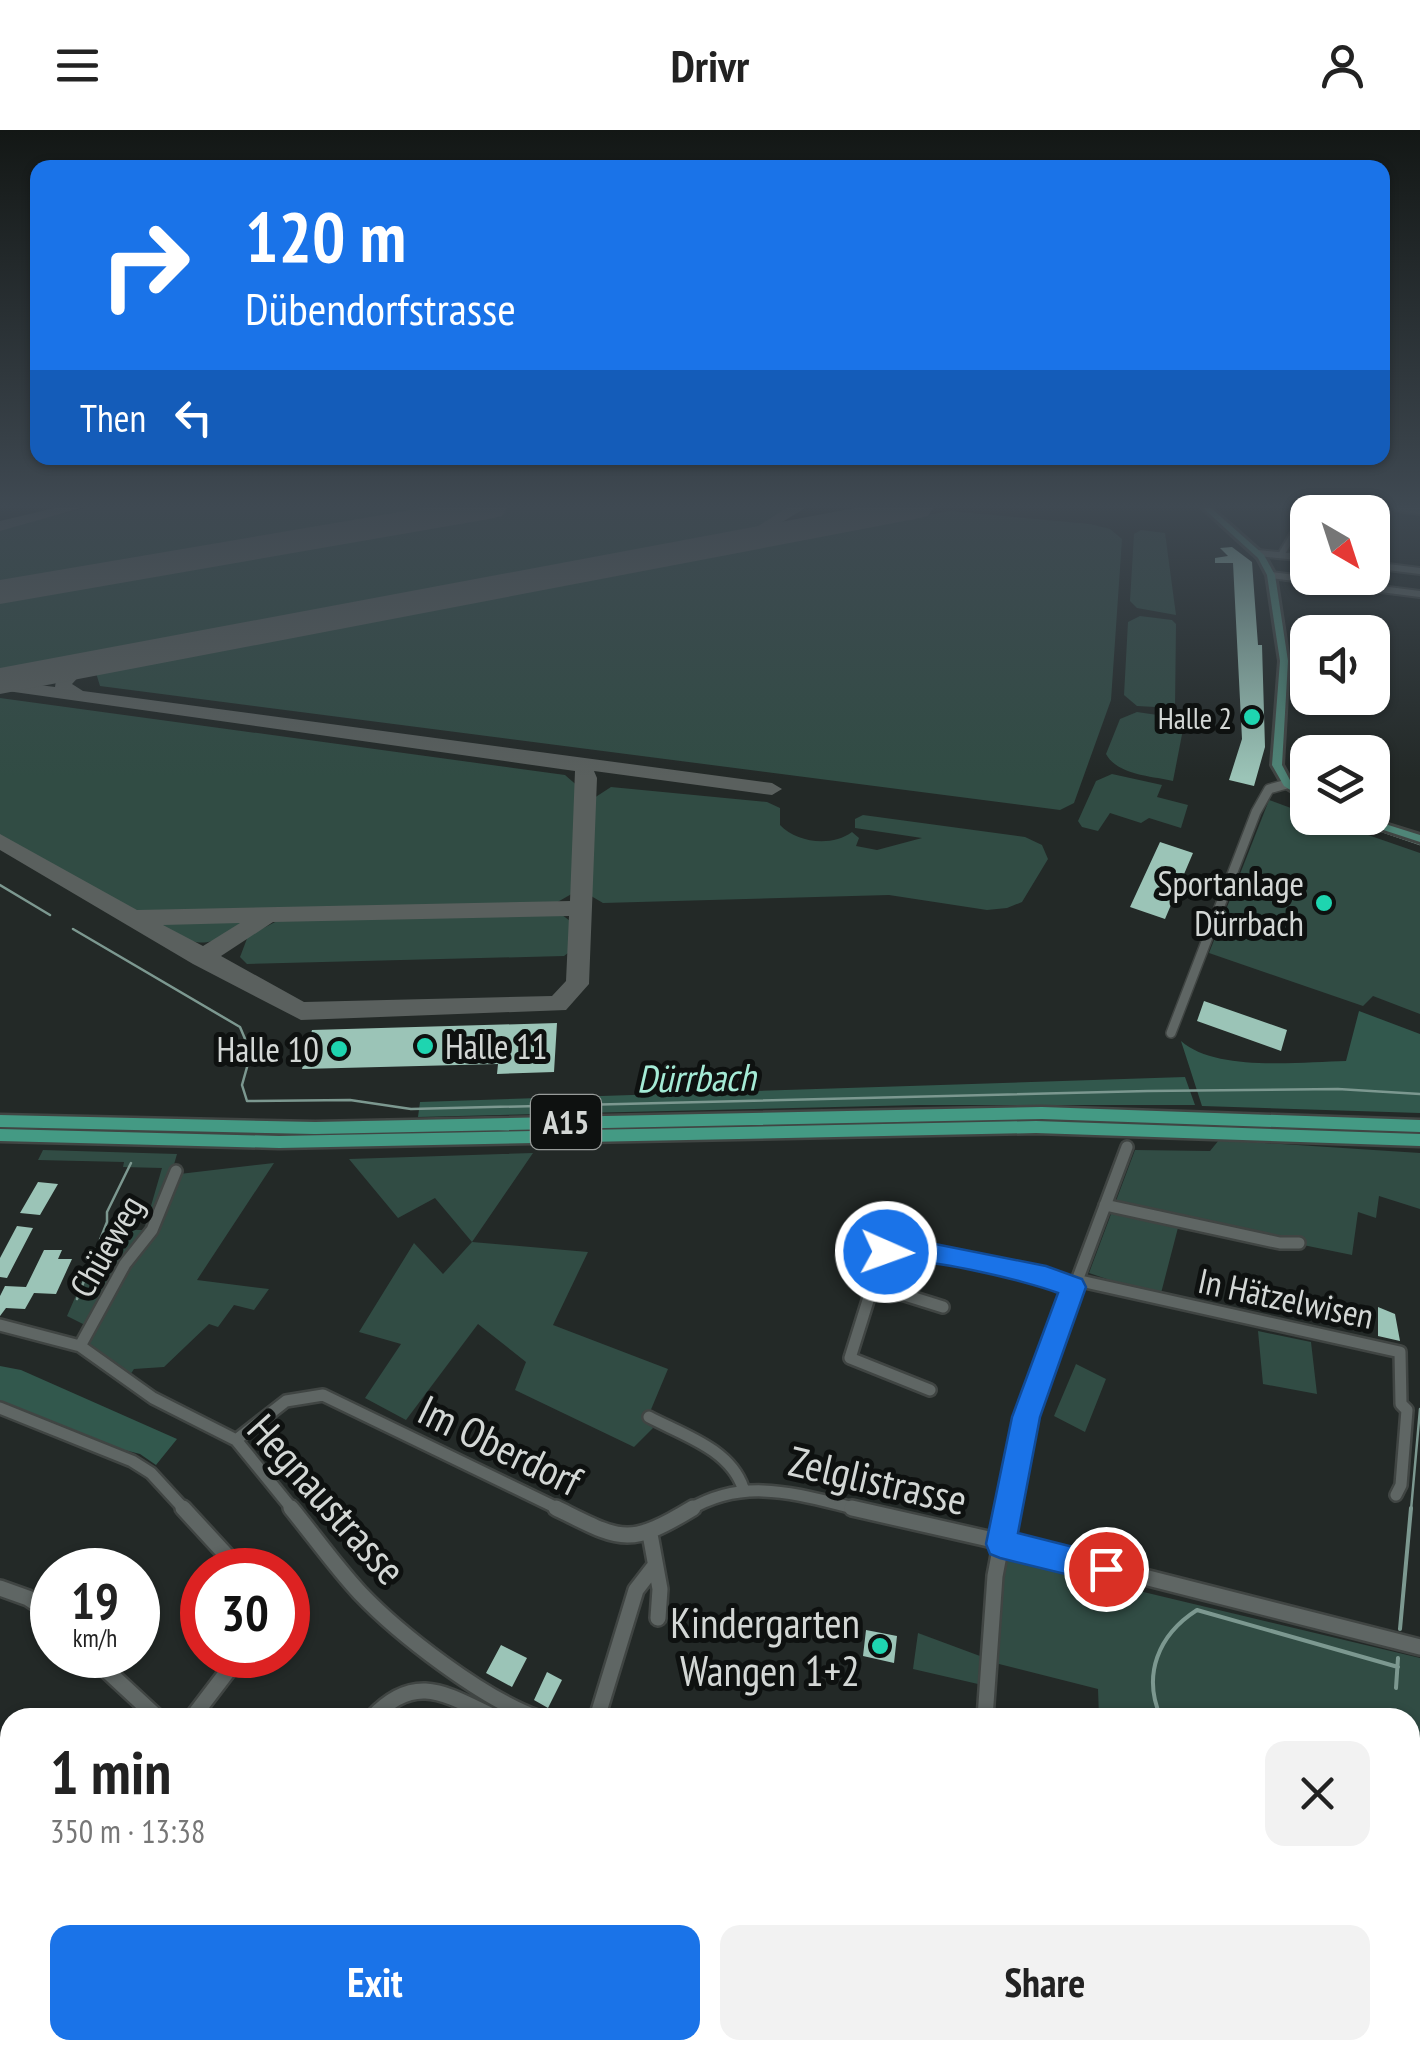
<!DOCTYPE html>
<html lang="en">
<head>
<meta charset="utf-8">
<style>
	body { margin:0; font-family:"PT Sans Narrow",sans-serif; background:#f2f2f2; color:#222; height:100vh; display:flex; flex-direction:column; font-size:38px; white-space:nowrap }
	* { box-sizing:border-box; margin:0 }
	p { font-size:32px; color:#767676 }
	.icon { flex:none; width:55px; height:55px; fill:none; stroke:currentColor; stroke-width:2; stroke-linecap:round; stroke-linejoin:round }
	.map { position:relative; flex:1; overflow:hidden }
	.sheet { position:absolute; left:0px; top:1578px; width:1420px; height:352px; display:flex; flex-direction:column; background:#fff; border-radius:30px 30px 0 0; box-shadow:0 2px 8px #0004 }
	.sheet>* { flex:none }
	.guide { position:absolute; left:30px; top:30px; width:1360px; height:305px; border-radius:20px; box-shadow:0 2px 8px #0004; background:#1a73e8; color:#fff; overflow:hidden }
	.needle { width:65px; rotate:141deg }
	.tools { position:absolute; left:1290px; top:365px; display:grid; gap:20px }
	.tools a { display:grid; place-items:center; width:100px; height:100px; border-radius:20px; background:#fff; box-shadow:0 2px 8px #0004; font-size:50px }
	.speed { position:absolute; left:30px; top:1418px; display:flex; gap:20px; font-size:50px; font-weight:700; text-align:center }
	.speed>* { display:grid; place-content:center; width:130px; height:130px; border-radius:50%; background:#fff; box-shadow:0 2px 8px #0004; line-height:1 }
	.speed small { font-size:25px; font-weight:400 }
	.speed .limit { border:15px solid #d22; background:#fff; color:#111 }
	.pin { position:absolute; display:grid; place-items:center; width:85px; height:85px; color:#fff; margin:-42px; border:5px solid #fff; border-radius:50%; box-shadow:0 2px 10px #0007 }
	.me { position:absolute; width:110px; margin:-55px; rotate:92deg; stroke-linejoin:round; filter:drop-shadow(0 0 8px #0008) }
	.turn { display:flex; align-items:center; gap:35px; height:210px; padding:0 50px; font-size:45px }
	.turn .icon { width:130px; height:130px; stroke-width:2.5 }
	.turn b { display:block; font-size:70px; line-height:85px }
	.then { display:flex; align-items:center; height:95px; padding:0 50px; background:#0003; gap:20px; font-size:38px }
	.round { display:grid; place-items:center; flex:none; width:105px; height:105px; border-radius:20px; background:#f2f2f2 }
	.head { display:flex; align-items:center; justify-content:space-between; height:170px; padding:0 50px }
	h1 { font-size:60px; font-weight:700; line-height:75px }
	.action { display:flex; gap:20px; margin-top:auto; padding:20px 50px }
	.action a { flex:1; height:115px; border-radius:20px; background:#1a73e8; color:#fff; font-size:40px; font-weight:700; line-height:115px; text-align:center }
	.action a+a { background:#f2f2f2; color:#222 }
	header { display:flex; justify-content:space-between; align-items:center; height:130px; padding:0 50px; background:#fff; font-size:45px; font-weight:700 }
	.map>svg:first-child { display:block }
	.green { fill:#314c44 }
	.forest { fill:#32584d }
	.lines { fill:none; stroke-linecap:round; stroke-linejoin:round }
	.stream-far1 { stroke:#7c9890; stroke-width:2.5 }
	.stream { stroke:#7c9890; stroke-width:4 }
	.taxiway { fill:#5a605e; fill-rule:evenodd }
	.runway { fill:#5a605e; fill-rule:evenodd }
	.building { fill:#9bc4b7 }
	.minor-far3-casing { stroke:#404543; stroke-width:10 }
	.minor-far2-casing { stroke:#404543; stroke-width:12 }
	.minor-far1-casing { stroke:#404543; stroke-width:16 }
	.minor-casing { stroke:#404543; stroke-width:20 }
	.major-casing { stroke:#404543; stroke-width:6 }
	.highway-casing { stroke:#404543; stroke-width:5 }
	.minor-far3 { stroke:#5f6664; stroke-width:6 }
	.minor-far2 { stroke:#5f6664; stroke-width:9 }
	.minor-far1 { stroke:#5f6664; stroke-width:11 }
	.minor { stroke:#5f6664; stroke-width:15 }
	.major { fill:#4f8577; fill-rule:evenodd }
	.highway { fill:#449a84; fill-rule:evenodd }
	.route { fill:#1a73e8; stroke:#114b97; stroke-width:2.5 }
	.poi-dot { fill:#1ed5b0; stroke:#0e1110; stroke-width:4 }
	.labels { text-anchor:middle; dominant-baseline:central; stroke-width:10; stroke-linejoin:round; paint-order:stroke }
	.far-poi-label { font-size:30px; fill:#d3d7d5; stroke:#0e1110; text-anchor:end }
	.shield { fill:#0e1110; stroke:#989c9a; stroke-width:2.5 }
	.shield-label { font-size:32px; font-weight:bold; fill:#d3d7d5 }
	.poi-label { font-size:35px; fill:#d3d7d5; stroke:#0e1110; text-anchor:end }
	.street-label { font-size:35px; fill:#d3d7d5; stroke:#0e1110 }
	.water-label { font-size:38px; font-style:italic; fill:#a4ebd6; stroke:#0e1110 }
	.near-street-label { font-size:42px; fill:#d3d7d5; stroke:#0e1110 }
	.near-poi-label { font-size:42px; fill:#d3d7d5; stroke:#0e1110; text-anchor:end }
</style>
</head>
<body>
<header><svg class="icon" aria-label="menu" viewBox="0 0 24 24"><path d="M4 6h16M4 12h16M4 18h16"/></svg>Drivr<svg class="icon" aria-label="person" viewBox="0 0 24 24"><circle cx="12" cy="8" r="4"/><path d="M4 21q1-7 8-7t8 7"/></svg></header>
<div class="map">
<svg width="1420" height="1929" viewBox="0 0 1420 1929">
	<rect width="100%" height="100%" fill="#232927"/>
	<path class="green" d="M 85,378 L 792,378 L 756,397 L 0,540 L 0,399 Z
		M 949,381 L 1090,394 L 1110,399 L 1122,409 L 1111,570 L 1074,673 L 1060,680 L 100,556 L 96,543 Z
		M 1141,400 L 1165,403 L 1176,485 L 1137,478 L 1130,471 L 1134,404 Z
		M 1140,486 L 1172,490 L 1176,494 L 1175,578 L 1137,576 L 1124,565 L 1128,492 Z
		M 0,568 L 565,645 L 580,658 L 575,762 L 554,774 L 187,783 L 136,781 L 0,706 Z
		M 1137,582 L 1185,589 L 1173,651 C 1152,646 1117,645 1106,624 L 1120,589 Z
		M 1335,607 L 1378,614 L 1384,692 L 1370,688 L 1372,622 L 1336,622 Z
		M 1112,644 L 1162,655 L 1157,667 L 1188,675 L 1181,698 L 1149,688 L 1141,693 L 1110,683 L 1098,701 L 1082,697 L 1078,691 L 1096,651 Z
		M 611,657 L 767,672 L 780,678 L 780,695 C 797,713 832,717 852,702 L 859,708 L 856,716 L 877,720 L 922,708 L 855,698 L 855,689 L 863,685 L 1025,707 L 1042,715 L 1048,729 L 1022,772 L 1007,778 L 987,780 L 889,765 L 603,773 L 591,766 L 587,754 L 591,670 Z
		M 1269,670 L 1307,684 L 1308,688 L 1319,688 L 1420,723 L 1420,884 L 1373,866 L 1363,876 L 1209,823 Z
		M 546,782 L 562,785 L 573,793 L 572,820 L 564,826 L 247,834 L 240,827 L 248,806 L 279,790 Z
		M 251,791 C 204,820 200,819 153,792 Z
		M 1219,1010 L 1420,1023 L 1420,1079 L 1379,1066 L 1376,1088 L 1358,1082 L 1352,1125 L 1180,1090 L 1160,1167 L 1089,1143 L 1135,1020 L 1210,1021 Z
		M 43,1020 L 177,1024 L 171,1045 L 274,1033 L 197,1150 L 269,1159 L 254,1180 L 234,1175 L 218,1197 L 209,1194 L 164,1237 L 134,1239 L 128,1248 L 80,1216 L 89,1197 L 67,1186 L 91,1131 L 100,1124 L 113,1100 L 144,1100 L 162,1038 L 123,1037 L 124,1032 L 38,1030 Z
		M 533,1023 L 472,1112 L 588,1122 L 553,1195 L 668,1239 L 647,1289 L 653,1298 L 634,1317 L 515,1260 L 526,1232 L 478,1194 L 406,1290 L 365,1268 L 401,1214 L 359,1202 L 414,1113 L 443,1144 L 472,1112 L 435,1068 L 398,1088 L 349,1029 Z
		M 1258,1201 L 1311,1212 L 1317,1264 L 1263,1254 Z
		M 1076,1234 L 1106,1249 L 1085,1302 L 1054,1286 Z
		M 1001,1428 L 1420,1528 L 1420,1694 L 1410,1691 L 1410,1588 L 1099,1587 L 1098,1559 L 995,1533 Z
		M 918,1503 L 980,1526 L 978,1554 L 913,1539 Z"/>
	<path class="forest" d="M 1359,881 L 1420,904 L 1420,983 L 1202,976 L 1181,911 C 1216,942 1299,932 1346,931 Z
		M 1185,947 L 1195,975 L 920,975 L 418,987 L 420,972 Z
		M 0,1236 L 21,1240 L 177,1309 L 156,1335 L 140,1324 L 105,1315 L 0,1272 Z"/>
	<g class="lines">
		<path class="stream-far1" d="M 1278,449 L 1370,461
			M 1344,688 L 1420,714
			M 0,755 L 50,785
			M 73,799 L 240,897 L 251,923 L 242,955 L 247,971 L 350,970 L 411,979 L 1148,961 L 1338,959 L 1420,964
			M 77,1169 L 107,1092 L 107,1082 L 131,1033
			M 1411,1380 L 1420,1279"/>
		<path class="stream" d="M 1400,1499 L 1411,1378
			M 1396,1558 L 1398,1528
			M 1161,1588 C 1142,1545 1158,1505 1197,1480 L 1398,1537"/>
		<path class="taxiway" d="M 55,378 L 81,378 L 0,401 L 0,391 Z
			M 787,378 L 805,378 L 748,413 L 735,410 Z
			M 111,525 L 120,530 L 117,534 L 84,541 L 72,554 L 83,561 L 772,653 L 782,659 L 772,665 L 594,641 L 597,648 L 589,854 L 566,880 L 301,890 L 193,834 L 0,720 L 0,704 L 137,780 L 570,771 L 575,641 L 0,560 L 0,550 L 55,557 L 57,544 L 72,533 ZM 569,786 L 566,851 L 552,866 L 304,872 L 221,826 L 273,792 ZM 240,793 L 203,816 L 163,795 Z"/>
		<path class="runway" d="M 423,378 L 507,378 L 502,386 L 489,389 L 0,474 L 0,450 Z
			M 855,378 L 933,378 L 928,386 L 915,389 L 0,564 L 0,538 Z"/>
	</g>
	<path class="building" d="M 1232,417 L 1252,432 L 1258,515 L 1262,515 L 1265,617 L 1254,656 L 1229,650 L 1242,609 L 1233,433 L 1215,433 L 1215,428 L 1228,426 L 1220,418 Z
		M 1160,712 L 1193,723 L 1165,789 L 1130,777 Z
		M 1204,871 L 1287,900 L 1281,921 L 1197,891 Z
		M 557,893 L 554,942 L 497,944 L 498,934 L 302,939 L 312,900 Z
		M 38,1052 L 58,1054 L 40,1085 L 20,1083 Z
		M 17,1096 L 33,1098 L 7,1148 L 0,1147 L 0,1128 Z
		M 44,1120 L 62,1120 L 58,1129 L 72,1129 L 56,1164 L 34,1163 L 25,1179 L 6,1178 L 0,1186 L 0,1166 L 5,1156 L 26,1157 Z
		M 1378,1177 L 1395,1184 L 1400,1211 L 1378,1206 Z
		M 866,1500 L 897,1506 L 894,1533 L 863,1526 Z
		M 501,1515 L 527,1528 L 512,1557 L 486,1543 Z
		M 547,1542 L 562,1550 L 548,1578 L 534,1570 Z"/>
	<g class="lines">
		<g class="minor-far3-casing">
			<path id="minor-far3" d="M 1398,378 L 1420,381
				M 1368,382 L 1369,378
				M 1258,423 L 1308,428
				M 1281,425 L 1303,388 L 1304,378
				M 1372,435 L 1420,441
				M 1271,445 L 1420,464"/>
		</g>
		<g class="minor-far2-casing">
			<path id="minor-far2" d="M 1171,903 L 1256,682 L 1269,659 L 1287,654"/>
		</g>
		<g class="minor-far1-casing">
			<path id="minor-far1" d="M 1105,1075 L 1280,1113 L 1299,1113
				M 1076,1150 L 1400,1222 L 1401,1274 L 1407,1280 L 1401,1355 L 1396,1365
				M 873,1155 L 943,1177
				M 0,1195 L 80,1216 L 153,1268 L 236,1310 L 293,1380
				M 80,1216 L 125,1134 L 152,1100 L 176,1041
				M 930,1260 L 850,1228 L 881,1129 L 890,1116 L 1046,1147 L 1073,1157
				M 0,1278 L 132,1331 L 151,1343 L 185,1380
				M 649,1287 C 683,1305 730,1319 743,1358
				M 236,1310 L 286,1271 L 323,1265 L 561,1380
				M 689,1380 C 747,1345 801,1366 863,1380
				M 1008,1380 L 1026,1287 L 1127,1017"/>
		</g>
		<g class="minor-casing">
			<path id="minor" d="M 183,1378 L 240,1440
				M 291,1378 C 314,1406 335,1436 360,1463 C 400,1505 482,1568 537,1588
				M 556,1378 C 621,1410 627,1418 693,1378
				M 852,1378 L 1046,1422 L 1420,1517
				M 650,1404 L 660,1459 L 658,1488
				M 0,1458 L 28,1468 L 52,1484
				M 90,1525 L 158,1588
				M 192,1588 L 240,1525
				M 372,1588 C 416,1541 447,1565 496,1588
				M 597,1588 L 636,1460 L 653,1438
				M 985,1588 L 995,1446 L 1008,1378
				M 0,1756 L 10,1764
				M 1410,1802 L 1420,1800
				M 571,1920 L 576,1929
				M 806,1920 L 806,1929
				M 1022,1920 L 1091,1929
				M 1207,1920 L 1207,1929
				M 47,1929 L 63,1920
				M 642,1929 L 666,1920
				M 949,1929 L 950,1920"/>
		</g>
		<g class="major-casing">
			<path id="major" d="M 1203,378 L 1211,378 L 1264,425 L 1275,445 L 1288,531 L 1282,635 L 1291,652 L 1308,663 L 1308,671 L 1284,656 L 1272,635 L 1280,531 L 1267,445 L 1258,428 Z
				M 1352,688 L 1366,688 L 1420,705 L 1420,712 L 1353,690 Z"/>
		</g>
		<g class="highway-casing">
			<path id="highway" d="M 1042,977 L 1420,990 L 1420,1002 L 1042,989 L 315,1004 L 0,997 L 0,985 L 315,992 Z
				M 1036,991 L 1420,1004 L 1420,1016 L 1036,1003 L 279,1018 L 0,1011 L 0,999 L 279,1006 Z"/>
		</g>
		<use href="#minor-far3" class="minor-far3"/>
		<use href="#minor-far2" class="minor-far2"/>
		<use href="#minor-far1" class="minor-far1"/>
		<use href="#minor" class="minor"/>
		<use href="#major" class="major"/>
		<use href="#highway" class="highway"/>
	</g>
	<linearGradient id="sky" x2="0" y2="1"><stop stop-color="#131715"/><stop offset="0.58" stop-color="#3f4952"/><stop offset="1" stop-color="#3f4952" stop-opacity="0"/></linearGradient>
	<rect width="1420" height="648" fill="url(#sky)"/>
	<path class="route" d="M 890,1105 L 1046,1136 L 1082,1149 L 1086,1157 L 1040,1287 L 1018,1403 L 1117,1428 L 1122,1439 L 1117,1449 L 1106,1454 L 1000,1428 L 990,1424 L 986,1414 L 1012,1287 L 1058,1163 C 1027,1151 913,1123 886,1133 L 877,1129 L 873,1122 L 881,1108 Z"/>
	<g class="poi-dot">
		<circle cx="1252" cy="587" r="10"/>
		<circle cx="1324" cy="773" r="10"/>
		<circle cx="425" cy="916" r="10"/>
		<circle cx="339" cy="919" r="10"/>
		<circle cx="880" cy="1516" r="10"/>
	</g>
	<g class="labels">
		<g class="far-poi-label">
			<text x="1232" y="587">Halle 2</text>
		</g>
		<rect class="shield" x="531" y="965" width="70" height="54" rx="8"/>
		<g class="shield-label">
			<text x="566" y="992">A15</text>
		</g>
		<g class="poi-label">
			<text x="1304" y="753">Sportanlage<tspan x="1304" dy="40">Dürrbach</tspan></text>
			<text x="445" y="916" text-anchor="start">Halle 11</text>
			<text x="319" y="919">Halle 10</text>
		</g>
		<g class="street-label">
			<text transform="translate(106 1116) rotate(-60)">Chüeweg</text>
			<text transform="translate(1286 1168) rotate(12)">In Hätzelwisen</text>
		</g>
		<g class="water-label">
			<text transform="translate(696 947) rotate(-1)">Dürrbach</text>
		</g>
		<g class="near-street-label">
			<text transform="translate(500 1315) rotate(26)">Im Oberdorf</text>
			<text transform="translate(878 1350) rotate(13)">Zelglistrasse</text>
			<text transform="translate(327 1369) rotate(48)">Hegnaustrasse</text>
		</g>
		<g class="near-poi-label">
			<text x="860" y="1492">Kindergarten<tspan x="860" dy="48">Wangen 1+2</tspan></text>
		</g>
	</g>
</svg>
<div class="tools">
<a><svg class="needle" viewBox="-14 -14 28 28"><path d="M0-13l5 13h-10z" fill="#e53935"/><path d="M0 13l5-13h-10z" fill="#767676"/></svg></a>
<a><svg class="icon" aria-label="sound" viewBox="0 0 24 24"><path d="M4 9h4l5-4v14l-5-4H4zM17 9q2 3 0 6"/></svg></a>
<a><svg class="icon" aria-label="layers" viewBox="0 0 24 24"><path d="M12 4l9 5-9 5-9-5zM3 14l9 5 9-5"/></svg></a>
</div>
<div class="speed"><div>19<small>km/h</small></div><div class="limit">30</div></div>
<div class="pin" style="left:1106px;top:1439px;background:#d93025"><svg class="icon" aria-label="arrive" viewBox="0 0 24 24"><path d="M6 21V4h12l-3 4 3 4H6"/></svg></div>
<svg class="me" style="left:886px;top:1122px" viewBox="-20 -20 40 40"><circle r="17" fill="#1a73e8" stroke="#fff" stroke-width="3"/><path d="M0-11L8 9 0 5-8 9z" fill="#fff"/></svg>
<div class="guide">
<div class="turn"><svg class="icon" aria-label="right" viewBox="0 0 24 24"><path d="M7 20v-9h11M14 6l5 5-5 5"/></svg><div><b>120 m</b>Dübendorfstrasse</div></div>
<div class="then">Then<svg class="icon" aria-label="left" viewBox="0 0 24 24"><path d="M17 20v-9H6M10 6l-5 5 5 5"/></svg></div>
</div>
<section class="sheet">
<div class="head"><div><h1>1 min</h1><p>350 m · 13:38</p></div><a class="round"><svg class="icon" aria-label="close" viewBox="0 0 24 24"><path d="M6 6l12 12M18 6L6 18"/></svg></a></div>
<div class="action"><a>Exit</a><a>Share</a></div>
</section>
</div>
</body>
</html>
